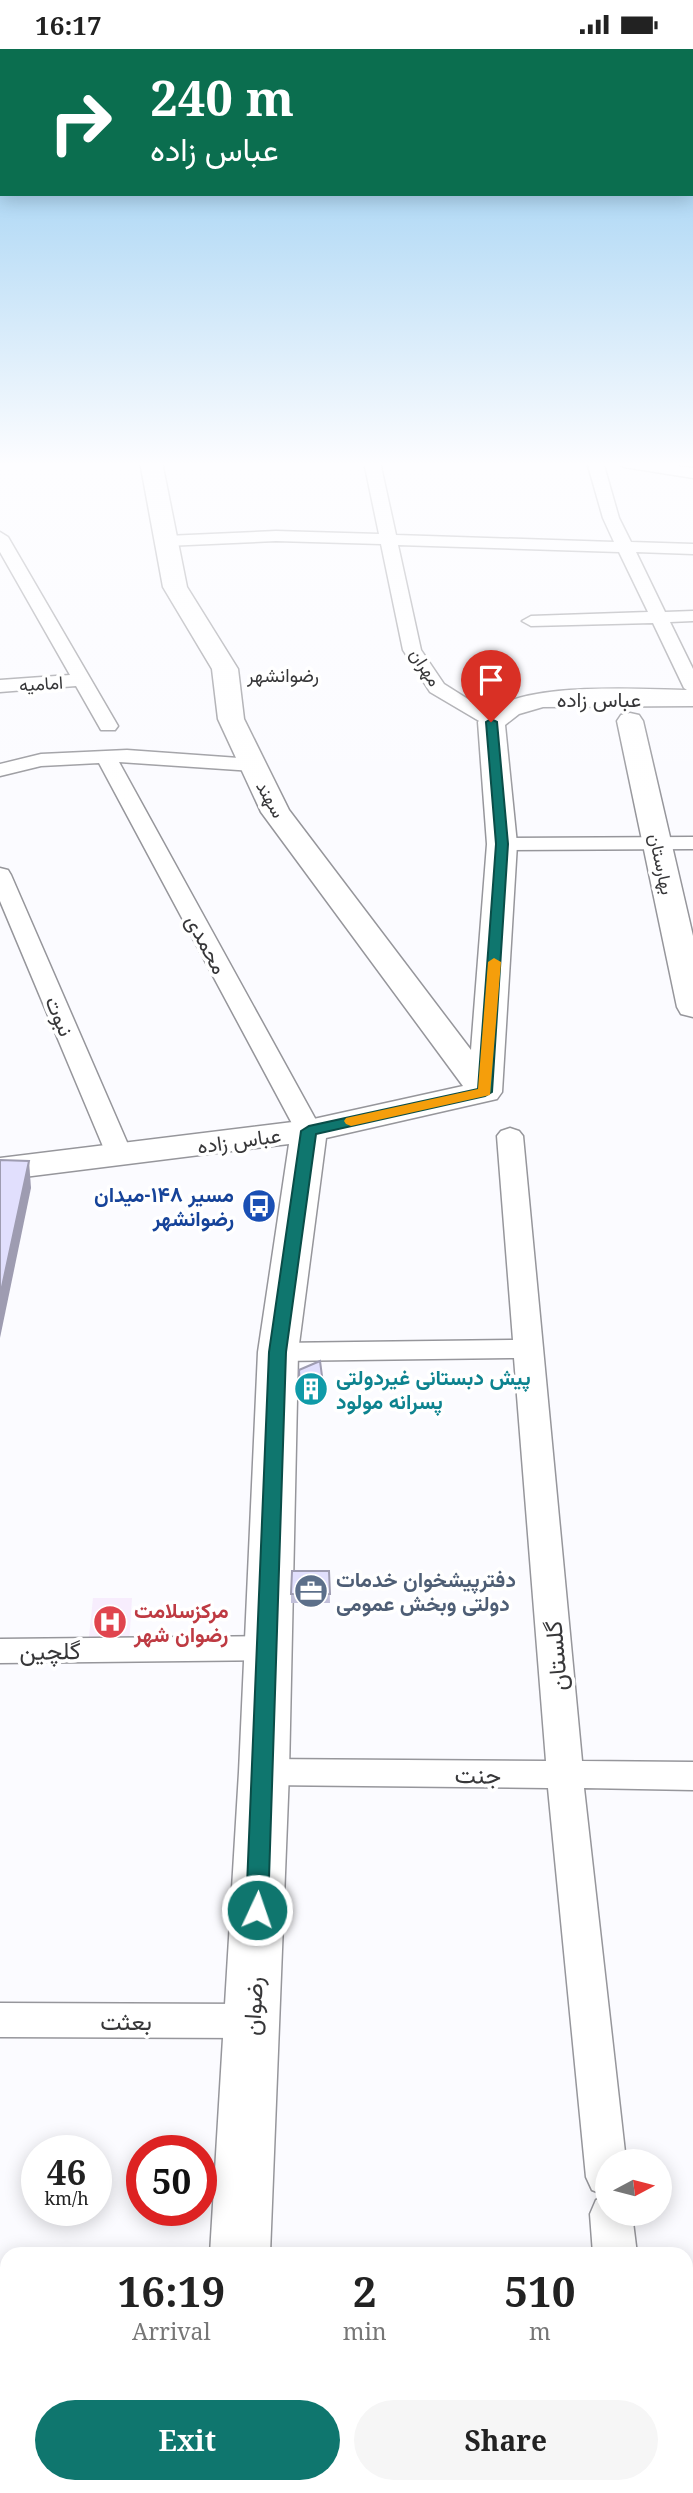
<!DOCTYPE html>
<html lang="en">
<head>
<meta charset="utf-8">
<style>
	body { margin:0; font-family:"Noto Serif",Vazirmatn,serif; background:#f6f6f6; color:#222; height:100vh; display:flex; flex-direction:column; font-size:26px; white-space:nowrap }
	* { box-sizing:border-box; margin:0 }
	p { font-size:23px; color:#767676 }
	.icon { flex:none; width:38px; height:38px; fill:none; stroke:currentColor; stroke-width:2; stroke-linecap:round; stroke-linejoin:round }
	.map { position:relative; flex:1; overflow:hidden }
	.drawer { position:absolute; left:0px; top:2198px; width:693px; height:247px; display:flex; flex-direction:column; background:#fff; border-radius:21px 21px 0 0; box-shadow:0 4px 18px #0003 }
	.drawer>* { flex:none }
	.hud { position:absolute; left:0px; top:0px; width:693px; height:147px; box-shadow:0 4px 18px #0003; background:#0b6e4f; color:#fff; overflow:hidden }
	.needle { width:46px; rotate:83deg }
	.controls { position:absolute; left:595px; top:2100px; display:grid; gap:14px }
	.controls a { display:grid; place-items:center; width:77px; height:77px; border-radius:50%; background:#fff; box-shadow:0 4px 18px #0003; font-size:35px }
	.speed { position:absolute; left:21px; top:2086px; display:flex; gap:14px; font-size:35px; font-weight:700; text-align:center }
	.speed>* { display:grid; place-content:center; width:91px; height:91px; border-radius:50%; background:#fff; box-shadow:0 4px 18px #0003; line-height:1 }
	.speed small { font-size:18px; font-weight:400 }
	.speed .limit { border:10px solid #d22; background:#fff; color:#111 }
	.pin { position:absolute; display:grid; place-items:center; width:60px; height:60px; color:#fff; margin:-72px -30px; border-radius:50% 50% 50% 0; rotate:-45deg; box-shadow:0 0 7px #0007 }
	.pin .icon { rotate:45deg }
	.me { position:absolute; width:77px; margin:-38px; rotate:3deg; stroke-linejoin:round; filter:drop-shadow(0 0 5px #0008) }
	.turn { display:flex; align-items:center; gap:24px; height:147px; padding:0 35px; font-size:32px }
	.turn .icon { width:91px; height:91px; stroke-width:2.5 }
	.turn b { display:block; font-size:49px; line-height:60px }
	.eta { display:flex; justify-content:space-evenly; align-items:center; height:119px; text-align:center }
	.eta b { font-size:42px; font-weight:700; line-height:49px }
	.action { display:flex; gap:14px; margin-top:auto; padding:14px 35px }
	.action a { flex:1; height:80px; border-radius:42px; background:#0f766e; color:#fff; font-size:28px; font-weight:700; line-height:80px; text-align:center }
	.action a+a { background:#f6f6f6; color:#222 }
	.status { display:flex; justify-content:space-between; align-items:center; height:49px; padding:0 35px; background:#fff; direction:ltr }
	.status svg { height:19px; fill:currentColor }
	.map>svg:first-child { display:block }
	.medical { fill:#f7edfd }
	.lines { fill:none; stroke-linecap:round; stroke-linejoin:round }
	.street-casing { stroke:#96969b; stroke-width:3 }
	.secondary-casing { stroke:#96969b; stroke-width:3 }
	.street { fill:#fff; fill-rule:evenodd }
	.secondary { fill:#fff; fill-rule:evenodd }
	.wall { fill:#c2c0da }
	.shaded-wall { fill:#9e9cb1 }
	.building { fill:#e1dffd; stroke:#9e9cb1; stroke-width:2 }
	.route { fill:#0f766e; stroke:#0a4d48; stroke-width:2 }
	.slow { fill:#f59e0b }
	.labels { text-anchor:middle; dominant-baseline:central; stroke-width:7; stroke-linejoin:round; paint-order:stroke }
	.far-street-label { font-size:18px; fill:#373739; stroke:#fff }
	.far-neighbourhood-label { font-size:19px; fill:#373739; stroke:#fff }
	.street-label { font-size:21px; fill:#373739; stroke:#fff }
	.transit-label { font-size:21px; font-weight:bold; fill:#164399; stroke:#fff; text-anchor:end }
	.culture-label { font-size:21px; font-weight:bold; fill:#0d838f; stroke:#fff; text-anchor:start }
	.service-label { font-size:21px; font-weight:bold; fill:#4e5e75; stroke:#fff; text-anchor:start }
	.health-label { font-size:21px; font-weight:bold; fill:#be3a42; stroke:#fff; text-anchor:start }
	.near-street-label { font-size:24px; fill:#373739; stroke:#fff }
</style>
</head>
<body>
<div class="status"><b>16:17</b><svg viewBox="0 0 49 12"><path d="M0 12V9h3v3zM5 12V6h3v6zM10 12V3h3v9zM15 12V0h3v12zM26 1h20v11H26zM47 4h2v5h-2z"/></svg></div>
<div class="map">
<svg width="693" height="2444" viewBox="0 0 693 2444">
	<rect width="100%" height="100%" fill="#fbfbff"/>
	<path class="medical" d="M 93,1549 L 132,1549 L 129,1597 L 88,1597 Z"/>
	<g class="lines">
		<g class="street-casing">
			<path id="street" d="M 364,413 L 380,413 L 396,486 L 614,493 L 603,469 L 587,413 L 603,413 L 619,469 L 631,493 L 693,495 L 693,505 L 636,503 L 665,563 L 693,562 L 693,572 L 670,573 L 693,620 L 693,645 L 684,639 L 653,574 L 531,577 L 522,572 L 531,567 L 648,563 L 619,503 L 398,496 L 421,601 L 444,635 L 498,669 L 501,673 L 498,677 L 491,679 L 430,643 L 403,601 L 381,495 L 276,492 L 166,497 L 158,492 L 166,487 L 276,482 L 379,485 Z
				M 616,413 L 653,413 L 693,419 L 693,429 L 624,418 Z
				M 0,483 L 8,488 L 118,677 L 115,681 L 101,681 L 76,637 L 0,643 L 0,631 L 70,626 L 0,503 Z
				M 127,701 L 253,710 L 260,712 L 263,716 L 260,720 L 253,722 L 119,713 L 322,1082 L 318,1087 L 309,1090 L 300,1087 L 296,1082 L 99,714 L 41,717 L 0,727 L 0,715 L 41,705 Z
				M 693,788 L 693,800 L 502,801 L 494,800 L 491,795 L 494,790 L 502,789 Z
				M 0,819 L 8,821 L 11,826 L 133,1107 L 129,1113 L 120,1115 L 111,1113 L 107,1107 L 0,852 Z
				M 510,1079 L 519,1082 L 523,1087 L 582,1712 L 693,1713 L 693,1741 L 584,1739 L 626,2112 L 607,2112 L 607,2147 L 592,2141 L 586,2128 L 548,1739 L 264,1736 L 251,1733 L 246,1723 L 251,1713 L 264,1710 L 546,1712 L 514,1309 L 278,1312 L 268,1309 L 263,1303 L 268,1297 L 278,1294 L 513,1291 L 497,1087 L 501,1082 Z
				M 268,1587 L 280,1590 L 285,1599 L 280,1608 L 268,1611 L 0,1614 L 0,1590 Z
				M 0,1954 L 251,1955 L 265,1960 L 271,1972 L 265,1984 L 251,1989 L 0,1988 Z
				M 607,2147 L 607,2165 L 632,2165 L 637,2205 L 593,2205 L 590,2165 L 596,2151 Z"/>
		</g>
		<g class="secondary-casing">
			<path id="secondary" d="M 140,413 L 162,413 L 187,538 L 238,620 L 244,670 L 289,761 L 471,1001 L 487,795 L 478,673 C 508,629 642,641 693,641 L 693,657 L 543,658 L 519,665 L 505,676 L 517,795 L 502,1043 L 497,1050 L 326,1089 L 298,1303 L 289,1723 L 270,2205 L 210,2205 L 239,1723 L 258,1303 L 289,1095 L 0,1131 L 0,1109 L 309,1071 L 463,1037 L 261,763 L 218,670 L 212,620 L 163,538 Z
				M 630,664 L 639,666 L 643,672 L 693,887 L 693,968 L 681,965 L 677,958 L 617,672 L 621,666 Z
				M 686,2389 L 693,2389 L 693,2444 L 614,2444 L 613,2438 L 686,2438 Z
				M 196,2438 L 307,2438 L 305,2444 L 196,2444 Z"/>
		</g>
		<use href="#street" class="street"/>
		<use href="#secondary" class="secondary"/>
	</g>
	<path class="wall" d="M 299,1321 L 324,1342 L 324,1350 L 300,1351 Z
		M 329,1522 L 330,1554 L 291,1554 L 291,1545 Z"/>
	<path class="shaded-wall" d="M 29,1112 L 31,1139 L 0,1289 L 0,1247 Z"/>
	<path class="building" d="M 0,1111 L 29,1112 L 0,1247 Z
		M 320,1312 L 324,1342 L 300,1343 L 299,1321 Z
		M 292,1522 L 329,1522 L 330,1545 L 291,1545 Z"/>
	<linearGradient id="sky" x2="0" y2="1"><stop stop-color="#89c6f0"/><stop offset="0.55" stop-color="#fdfdff"/><stop offset="1" stop-color="#fdfdff" stop-opacity="0"/></linearGradient>
	<rect width="693" height="755" fill="url(#sky)"/>
	<path class="route" d="M 491,670 L 497,673 L 508,795 L 492,1043 L 485,1047 L 316,1085 L 286,1303 L 268,1861 L 264,1867 L 257,1870 L 249,1867 L 246,1861 L 269,1303 L 301,1082 L 309,1077 L 478,1040 L 496,795 L 486,673 Z"/>
	<path class="slow" d="M 494,909 L 501,913 L 490,1046 L 351,1077 L 346,1075 L 344,1072 L 346,1069 L 478,1040 L 488,913 Z"/>
	<defs>
		<g id="bus-disc" transform="scale(1.75)"><circle r="9.5" fill="#1a4fb4" stroke="#fff"/><path d="M-5-6H5V4H4V6H2V4H-2V6H-4V4H-5ZM-3.5-4V0h7V-4ZM-3.5 1.2v1.5H-2V1.2ZM2 1.2v1.5H3.5V1.2Z" fill="#fff"/></g>
		<g id="building-disc" transform="scale(1.75)"><circle r="9.5" fill="#0f9aa8" stroke="#fff"/><path d="M-4-6H4V6H1V3H-1V6H-4ZM-2.5-4.3h1.7v1.8h-1.7ZM.8-4.3h1.7v1.8H.8ZM-2.5-1h1.7V.8h-1.7ZM.8-1h1.7V.8H.8Z" fill="#fff"/></g>
		<g id="office-disc" transform="scale(1.75)"><circle r="9.5" fill="#5c6f8a" stroke="#fff"/><path d="M-6-3h4V-5.5h4V-3h4V5H-6ZM-1-4.5V-3h2v-1.5ZM-6 0V1H6V0Z" fill="#fff"/></g>
		<g id="hospital-disc" transform="scale(1.75)"><circle r="9.5" fill="#e0444e" stroke="#fff"/><path d="M-5-5h3v3.5h4V-5h3V5h-3V1.5h-4V5h-3Z" fill="#fff"/></g>
	</defs>
	<g fill-rule="evenodd">
		<use href="#bus-disc" x="259" y="1157"/>
		<use href="#building-disc" x="311" y="1340"/>
		<use href="#office-disc" x="311" y="1542"/>
		<use href="#hospital-disc" x="110" y="1573"/>
	</g>
	<g class="labels">
		<g class="far-street-label">
			<text transform="translate(426 618) rotate(57)">مهران</text>
			<text transform="translate(41 634) rotate(-4)">امامیه</text>
			<text transform="translate(271 750) rotate(61)">سهند</text>
			<text transform="translate(662 815) rotate(78)">بهارستان</text>
		</g>
		<g class="far-neighbourhood-label">
			<text x="283" y="626">رضوانشهر</text>
		</g>
		<g class="street-label">
			<text x="599" y="650">عباس زاده</text>
			<text transform="translate(207 895) rotate(62)">محمدی</text>
			<text transform="translate(60 967) rotate(67)">نبوت</text>
			<text transform="translate(239 1091) rotate(-8)">عباس زاده</text>
		</g>
		<g class="transit-label">
			<text x="234" y="1145">مسیر ۱۴۸-میدان<tspan x="234" dy="24">رضوانشهر</tspan></text>
		</g>
		<g class="culture-label">
			<text x="336" y="1328">پیش دبستانی غیردولتی<tspan x="336" dy="24">پسرانه مولود</tspan></text>
		</g>
		<g class="service-label">
			<text x="336" y="1530">دفترپیشخوان خدمات<tspan x="336" dy="24">دولتی وبخش عمومی</tspan></text>
		</g>
		<g class="health-label">
			<text x="134" y="1561">مرکزسلامت<tspan x="134" dy="24">رضوان شهر</tspan></text>
		</g>
		<g class="near-street-label">
			<text transform="translate(50 1601) rotate(-1)">گلچین</text>
			<text transform="translate(555 1607) rotate(-95)">گلستان</text>
			<text transform="translate(478 1725) rotate(1)">جنت</text>
			<text transform="translate(252 1957) rotate(-87)">رضوان</text>
			<text x="126" y="1971">بعثت</text>
		</g>
	</g>
</svg>
<div class="controls">
<a><svg class="needle" viewBox="-14 -14 28 28"><path d="M0-13l5 13h-10z" fill="#e53935"/><path d="M0 13l5-13h-10z" fill="#767676"/></svg></a>
</div>
<div class="speed"><div>46<small>km/h</small></div><div class="limit">50</div></div>
<div class="pin" style="left:491px;top:673px;background:#d93025"><svg class="icon" aria-label="arrive" viewBox="0 0 24 24"><path d="M6 21V4h12l-3 4 3 4H6"/></svg></div>
<svg class="me" style="left:257px;top:1861px" viewBox="-20 -20 40 40"><circle r="17" fill="#0f766e" stroke="#fff" stroke-width="3"/><path d="M0-11L8 9 0 5-8 9z" fill="#fff"/></svg>
<div class="hud">
<div class="turn"><svg class="icon" aria-label="right" viewBox="0 0 24 24"><path d="M7 20v-9h11M14 6l5 5-5 5"/></svg><div><b>240 m</b>عباس زاده</div></div>
</div>
<section class="drawer">
<div class="eta">
<div><b>16:19</b><p>Arrival</p></div>
<div><b>2</b><p>min</p></div>
<div><b>510</b><p>m</p></div>
</div>
<div class="action"><a>Exit</a><a>Share</a></div>
</section>
</div>
</body>
</html>
